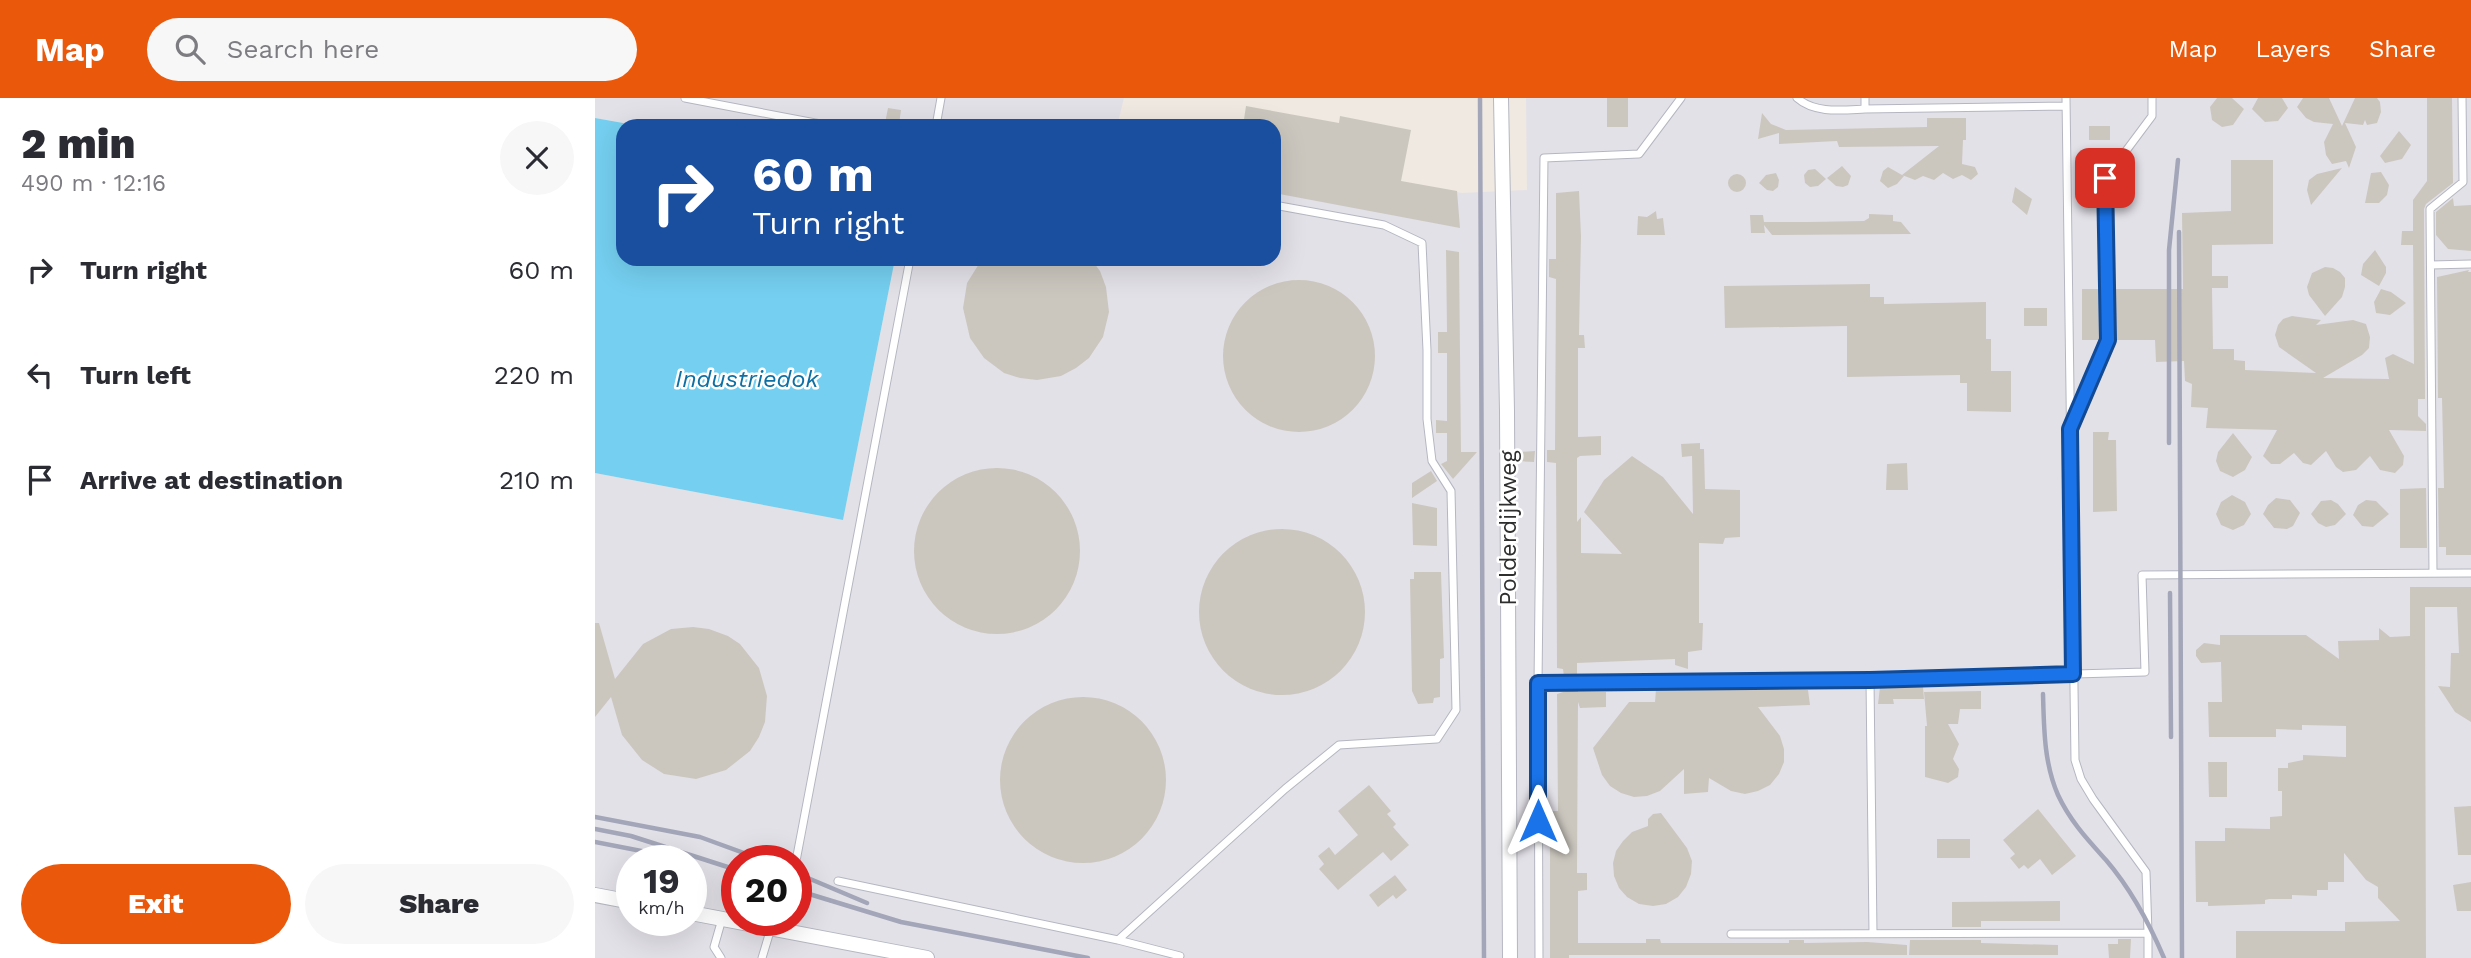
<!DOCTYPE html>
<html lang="en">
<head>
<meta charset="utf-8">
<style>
	body { margin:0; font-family:"Work Sans",sans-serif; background:#f7f7f7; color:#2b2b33; height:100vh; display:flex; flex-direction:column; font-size:26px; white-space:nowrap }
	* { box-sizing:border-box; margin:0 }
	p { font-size:23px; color:#7c7c81 }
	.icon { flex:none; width:38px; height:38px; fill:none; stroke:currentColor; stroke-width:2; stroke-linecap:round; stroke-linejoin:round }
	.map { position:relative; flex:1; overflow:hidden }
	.side { display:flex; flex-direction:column; background:#fff; width:595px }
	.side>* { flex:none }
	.hud { position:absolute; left:21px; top:21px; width:665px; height:147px; border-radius:21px; box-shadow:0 7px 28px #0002; background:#1a4fa0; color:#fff; overflow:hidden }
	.speed { position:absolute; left:21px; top:747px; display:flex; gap:14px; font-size:35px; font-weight:700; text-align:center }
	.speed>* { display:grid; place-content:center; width:91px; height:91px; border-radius:50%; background:#fff; box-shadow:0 7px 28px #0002; line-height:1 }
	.speed small { font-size:18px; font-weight:400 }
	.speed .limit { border:10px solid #d22; background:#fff; color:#111 }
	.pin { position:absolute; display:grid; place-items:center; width:60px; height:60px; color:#fff; margin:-30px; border-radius:14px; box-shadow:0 4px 10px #0006 }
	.me { position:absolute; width:77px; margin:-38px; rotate:0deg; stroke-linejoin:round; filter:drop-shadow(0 0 5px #0008) }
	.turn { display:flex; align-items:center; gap:24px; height:147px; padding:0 21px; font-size:32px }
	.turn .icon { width:91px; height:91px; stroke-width:2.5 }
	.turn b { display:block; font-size:49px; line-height:60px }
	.round { display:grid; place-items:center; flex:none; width:74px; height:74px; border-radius:37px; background:#f7f7f7 }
	.overview { display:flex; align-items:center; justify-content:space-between; height:119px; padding:0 21px }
	h1 { font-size:42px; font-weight:800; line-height:52px }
	.cta { display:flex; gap:14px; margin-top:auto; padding:14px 21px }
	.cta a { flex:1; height:80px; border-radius:42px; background:#ea580c; color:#fff; font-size:28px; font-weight:800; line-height:80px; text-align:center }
	.cta a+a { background:#f7f7f7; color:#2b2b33 }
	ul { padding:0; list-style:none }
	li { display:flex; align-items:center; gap:21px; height:105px; padding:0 21px }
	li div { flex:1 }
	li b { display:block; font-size:26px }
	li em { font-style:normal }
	header { display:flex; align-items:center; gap:42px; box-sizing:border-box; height:98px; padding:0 35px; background:#ea580c; color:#fff }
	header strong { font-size:33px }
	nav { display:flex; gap:38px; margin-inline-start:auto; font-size:24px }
	.search { width:490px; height:63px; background:#f7f7f7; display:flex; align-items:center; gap:18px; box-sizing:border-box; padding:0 24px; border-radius:38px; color:#7c7c81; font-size:26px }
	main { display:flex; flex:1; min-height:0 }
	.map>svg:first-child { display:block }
	.industrial { fill:#e3e1e8; fill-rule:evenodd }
	.water { fill:#75cff0 }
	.building { fill:#cbc7bf }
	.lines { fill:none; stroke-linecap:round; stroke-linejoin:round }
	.service-casing { stroke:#b4b7c1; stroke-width:9 }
	.minor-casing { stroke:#b4b7c1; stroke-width:16 }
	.service { stroke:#fff; stroke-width:7 }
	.minor { stroke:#fff; stroke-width:14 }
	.rail { stroke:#a3a6b8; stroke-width:4.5 }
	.route-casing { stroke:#114b97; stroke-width:18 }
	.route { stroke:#1a73e8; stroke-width:12 }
	.labels { text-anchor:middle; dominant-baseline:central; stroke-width:5; stroke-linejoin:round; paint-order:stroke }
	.street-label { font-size:23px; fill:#2e2e2e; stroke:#fff }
	.water-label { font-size:24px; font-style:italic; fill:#0d6fa3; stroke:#fff }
</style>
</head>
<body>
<header>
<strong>Map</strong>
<div class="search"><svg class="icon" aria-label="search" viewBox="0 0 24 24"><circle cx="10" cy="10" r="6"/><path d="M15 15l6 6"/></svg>Search here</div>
<nav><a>Map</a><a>Layers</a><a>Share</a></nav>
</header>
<main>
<section class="side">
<div class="overview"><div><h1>2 min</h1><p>490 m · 12:16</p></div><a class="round"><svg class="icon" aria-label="close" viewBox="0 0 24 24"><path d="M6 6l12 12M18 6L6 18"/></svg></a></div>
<ul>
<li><svg class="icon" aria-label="right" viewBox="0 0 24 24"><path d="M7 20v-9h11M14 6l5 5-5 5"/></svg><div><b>Turn right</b></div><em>60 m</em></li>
<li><svg class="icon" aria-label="left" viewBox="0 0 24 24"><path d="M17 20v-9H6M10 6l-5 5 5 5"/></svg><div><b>Turn left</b></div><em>220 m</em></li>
<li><svg class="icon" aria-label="arrive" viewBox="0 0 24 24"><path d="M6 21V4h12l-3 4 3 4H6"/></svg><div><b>Arrive at destination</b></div><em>210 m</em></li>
</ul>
<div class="cta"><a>Exit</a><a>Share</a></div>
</section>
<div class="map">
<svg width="1876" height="860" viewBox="0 0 1876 860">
	<rect width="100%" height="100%" fill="#efe9e1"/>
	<path class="industrial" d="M 0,0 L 529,0 L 522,28 L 45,28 L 0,20 Z
		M 931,0 L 1876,0 L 1876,860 L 0,860 L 0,375 L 248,422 L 300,161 L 679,161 L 679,59 L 867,95 L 932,92 ZM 37,763 L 96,763 L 96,822 L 37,822 ZM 142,763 L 201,763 L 201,822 L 142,822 Z"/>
	<path class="water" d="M 0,20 L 45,28 L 28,28 L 28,161 L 300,161 L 248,422 L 0,375 Z"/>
	<path class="building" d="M 1012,0 L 1033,0 L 1033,29 L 1012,29 Z
		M 1622,0 L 1637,0 L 1649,11 L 1638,27 L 1627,29 L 1617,22 L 1615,9 Z
		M 1663,0 L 1687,0 L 1693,10 L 1683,23 L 1670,24 L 1657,11 Z
		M 1708,0 L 1734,0 L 1747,28 L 1760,0 L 1782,0 L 1785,4 L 1786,14 L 1782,25 L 1772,27 L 1770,22 L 1768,27 L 1750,25 L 1761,49 L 1754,70 L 1751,63 L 1737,66 L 1731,57 L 1729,44 L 1738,26 L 1719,24 L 1711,20 L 1702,9 Z
		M 1832,0 L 1857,0 L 1858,85 L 1831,106 L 1829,111 L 1830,301 L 1823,301 L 1823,318 L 1831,326 L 1831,333 L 1794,332 L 1809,358 L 1808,367 L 1800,375 L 1785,372 L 1775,358 L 1761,372 L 1748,374 L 1741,369 L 1731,353 L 1716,367 L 1708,365 L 1699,355 L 1685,366 L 1676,366 L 1668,358 L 1682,332 L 1611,330 L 1613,310 L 1596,309 L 1597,286 L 1590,283 L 1589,263 L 1561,264 L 1560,242 L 1519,242 L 1518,191 L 1588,191 L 1587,115 L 1636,113 L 1636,62 L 1678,62 L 1678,146 L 1617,147 L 1617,178 L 1633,178 L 1633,190 L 1617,190 L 1618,251 L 1639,251 L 1639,262 L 1650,263 L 1650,272 L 1721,275 L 1684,249 L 1680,237 L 1683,227 L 1688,221 L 1697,218 L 1726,222 L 1721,227 L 1758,222 L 1771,226 L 1775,239 L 1774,250 L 1767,257 L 1728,280 L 1794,281 L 1790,260 L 1798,256 L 1819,266 L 1818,147 L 1806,147 L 1807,133 L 1818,133 L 1818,102 L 1832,83 Z
		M 651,8 L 744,25 L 745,18 L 816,32 L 806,83 L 862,93 L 865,130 L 679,95 L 679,28 L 648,28 Z
		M 293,10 L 306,12 L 304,27 L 290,25 Z
		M 1167,15 L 1176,26 L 1191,32 L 1332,29 L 1332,20 L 1371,20 L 1371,42 L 1368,42 L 1367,66 L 1380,69 L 1383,76 L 1376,82 L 1367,77 L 1358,81 L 1348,75 L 1339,82 L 1328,78 L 1320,82 L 1307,77 L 1309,78 L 1302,86 L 1293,90 L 1285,83 L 1288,73 L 1293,69 L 1307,77 L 1344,48 L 1244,49 L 1242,43 L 1184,46 L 1184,35 L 1163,41 Z
		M 1494,28 L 1515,28 L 1515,42 L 1494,42 Z
		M 1804,33 L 1816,47 L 1807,61 L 1790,65 L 1785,58 Z
		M 1247,68 L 1256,78 L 1253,87 L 1248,89 L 1241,88 L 1232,80 Z
		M 1747,70 L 1716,107 L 1712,92 L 1714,82 L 1722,76 Z
		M 1220,71 L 1231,81 L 1223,88 L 1215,89 L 1210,85 L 1209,77 L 1213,72 Z
		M 1786,74 L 1794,87 L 1792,97 L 1784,105 L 1770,105 L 1776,75 Z
		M 1181,75 L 1184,82 L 1183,89 L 1178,93 L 1172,92 L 1164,85 L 1171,77 Z
		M1133 85a9 9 0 1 1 18 0a9 9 0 1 1-18 0Z
		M 1420,89 L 1437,101 L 1432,117 L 1417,104 Z
		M 984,93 L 986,138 L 984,237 L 989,237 L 990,250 L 983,250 L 983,339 L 1006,338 L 1006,357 L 985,358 L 982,360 L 982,424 L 986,419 L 986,455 L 1027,456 L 989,414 L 1009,382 L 1037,358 L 1068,379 L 1098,416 L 1097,358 L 1087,359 L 1086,346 L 1105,345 L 1105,351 L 1109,351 L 1110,391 L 1145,392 L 1145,439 L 1130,440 L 1128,446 L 1104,445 L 1104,525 L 1108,525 L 1107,552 L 1093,554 L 1093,571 L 1080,567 L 1080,561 L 982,565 L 982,579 L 969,579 L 968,571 L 962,570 L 961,365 L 952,364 L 952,352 L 960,352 L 961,181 L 954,179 L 954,161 L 961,161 L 961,95 Z
		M 1858,100 L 1859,108 L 1876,107 L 1876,153 L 1853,151 L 1841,137 L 1841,114 Z
		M 1061,113 L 1062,121 L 1068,120 L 1070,137 L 1042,137 L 1043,118 L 1052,119 Z
		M 1274,116 L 1298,117 L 1298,123 L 1306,124 L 1316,136 L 1177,137 L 1169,127 L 1170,135 L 1156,135 L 1155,117 L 1168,117 L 1169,124 L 1213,124 L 1269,123 L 1274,120 Z
		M 851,152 L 864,154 L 866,354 L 882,354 L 858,381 L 846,366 L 852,363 L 852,335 L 841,335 L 841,322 L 852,323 L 852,255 L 843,255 L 843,234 L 852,234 Z
		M 1780,152 L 1791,169 L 1791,175 L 1784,188 L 1766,177 L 1768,166 Z
		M 387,161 L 496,161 L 505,173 L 511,189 L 514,214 L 508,239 L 494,260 L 481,270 L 466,278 L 442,282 L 425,280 L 409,275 L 389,260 L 375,240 L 368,210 L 372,185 Z
		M 1730,169 L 1738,170 L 1745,174 L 1750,180 L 1750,189 L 1747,199 L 1730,218 L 1714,197 L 1712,189 L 1717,175 Z
		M 1874,172 L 1873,174 L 1876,174 L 1876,457 L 1851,457 L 1851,449 L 1844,449 L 1843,390 L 1849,390 L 1847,300 L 1843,300 L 1842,179 Z
		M628 258a76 76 0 1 1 152 0a76 76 0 1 1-152 0Z
		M 1275,186 L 1275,199 L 1289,199 L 1289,206 L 1391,204 L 1391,241 L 1396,241 L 1396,273 L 1416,273 L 1416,314 L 1372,313 L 1372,285 L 1365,285 L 1365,277 L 1252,279 L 1252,228 L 1130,230 L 1129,188 Z
		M 1487,191 L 1506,191 L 1506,242 L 1487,242 Z
		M 1786,191 L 1796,194 L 1811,205 L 1795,217 L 1781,215 L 1779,204 Z
		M 1429,210 L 1452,210 L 1452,228 L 1429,228 Z
		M 1498,334 L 1514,334 L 1513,342 L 1521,342 L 1522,413 L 1498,414 Z
		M 1638,335 L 1657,359 L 1650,372 L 1638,379 L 1625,373 L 1621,363 L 1623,354 Z
		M 940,353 L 939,364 L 923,363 L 923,354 Z
		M 1312,365 L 1313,392 L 1291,392 L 1292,366 Z
		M319 453a83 83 0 1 1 166 0a83 83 0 1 1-166 0Z
		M 836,373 L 842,383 L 817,400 L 817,385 Z
		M 1831,390 L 1832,450 L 1805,450 L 1805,391 Z
		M 1637,397 L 1650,404 L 1656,416 L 1649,427 L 1638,432 L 1626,427 L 1621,416 L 1626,404 Z
		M 1681,400 L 1695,402 L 1705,415 L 1698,428 L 1692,431 L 1679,430 L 1668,416 L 1673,407 Z
		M 1736,402 L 1743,406 L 1751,416 L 1740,427 L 1731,429 L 1723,425 L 1716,416 L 1726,403 Z
		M 1771,402 L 1781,403 L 1794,416 L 1778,429 L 1767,428 L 1758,417 L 1763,407 Z
		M 817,405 L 842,410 L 842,448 L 818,447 Z
		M604 514a83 83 0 1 1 166 0a83 83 0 1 1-166 0Z
		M 819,474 L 846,474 L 849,560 L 845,561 L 845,599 L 839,600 L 838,605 L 823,606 L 817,593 L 815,481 L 819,481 Z
		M 1815,489 L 1876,489 L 1876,624 L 1860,614 L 1843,588 L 1855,589 L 1856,555 L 1864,555 L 1862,509 L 1830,509 L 1831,860 L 1641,860 L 1641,833 L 1750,833 L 1750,824 L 1805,823 L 1783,800 L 1783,789 L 1771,782 L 1749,755 L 1749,784 L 1733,784 L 1733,792 L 1722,792 L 1722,798 L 1697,797 L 1697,801 L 1674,801 L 1670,802 L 1670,806 L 1613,808 L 1613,804 L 1601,804 L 1600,743 L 1630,743 L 1630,730 L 1675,731 L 1675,719 L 1687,718 L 1687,693 L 1683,693 L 1683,670 L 1693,670 L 1693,665 L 1708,662 L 1708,657 L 1751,659 L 1751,628 L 1707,627 L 1707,632 L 1681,631 L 1681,639 L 1614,639 L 1613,604 L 1627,604 L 1626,564 L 1606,565 L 1601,558 L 1601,552 L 1609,545 L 1625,547 L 1625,537 L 1711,537 L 1744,561 L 1743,543 L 1784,542 L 1784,530 L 1795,539 L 1815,538 Z
		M 0,525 L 4,525 L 20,581 L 48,546 L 76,531 L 98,529 L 114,531 L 133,538 L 145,546 L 164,570 L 172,598 L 170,624 L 164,639 L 155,653 L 131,672 L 101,681 L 69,676 L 47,662 L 27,637 L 16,599 L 0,619 Z
		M 1285,589 L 1328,589 L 1329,601 L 1298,601 L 1299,606 L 1283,606 Z
		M 970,591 L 982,591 L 983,594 L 1011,594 L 1011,609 L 985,610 L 983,604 L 982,775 L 992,775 L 992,792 L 983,793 L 983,845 L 1051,845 L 1051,841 L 1065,841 L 1066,845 L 1194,845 L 1194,842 L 1209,842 L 1209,845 L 1272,844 L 1312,847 L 1312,857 L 974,857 L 974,860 L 955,860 L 955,713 L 963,713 L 962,596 L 971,593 Z
		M 1061,591 L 1213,592 L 1215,607 L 1163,609 L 1185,638 L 1189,651 L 1189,664 L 1184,676 L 1175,687 L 1163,693 L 1150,696 L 1136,693 L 1114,680 L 1113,694 L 1089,696 L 1089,671 L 1065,693 L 1052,698 L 1039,699 L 1026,695 L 1015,688 L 1007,677 L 998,650 L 1034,604 L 1060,604 Z
		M 1386,593 L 1386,611 L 1365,611 L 1363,626 L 1353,626 L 1364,646 L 1358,661 L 1364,671 L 1363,679 L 1353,685 L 1330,679 L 1330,628 L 1332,628 L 1329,594 Z
		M405 682a83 83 0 1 1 166 0a83 83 0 1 1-166 0Z
		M 1613,664 L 1632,664 L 1632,699 L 1614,699 Z
		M 774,687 L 796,713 L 792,716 L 801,726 L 798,729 L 814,747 L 796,763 L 788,754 L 743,792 L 724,771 L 729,766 L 723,758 L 734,749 L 740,757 L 763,737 L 743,713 Z
		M 1876,708 L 1876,757 L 1863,757 L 1859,709 Z
		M 1443,711 L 1481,758 L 1457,777 L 1445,761 L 1433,771 L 1429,767 L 1424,771 L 1415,760 L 1420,756 L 1408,742 Z
		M 1066,715 L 1092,750 L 1097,763 L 1096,776 L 1091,789 L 1083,799 L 1071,806 L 1058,808 L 1044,806 L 1032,799 L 1024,790 L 1019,778 L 1018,765 L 1021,753 L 1028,743 L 1037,734 L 1053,728 L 1053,721 L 1058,716 Z
		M 1342,741 L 1375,741 L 1375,760 L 1342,760 Z
		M 800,777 L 812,792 L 801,801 L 798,797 L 783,809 L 774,797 Z
		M 1876,784 L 1876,813 L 1862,813 L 1858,787 Z
		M 1465,803 L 1465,823 L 1386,823 L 1386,829 L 1357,829 L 1357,804 Z
		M 1523,841 L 1536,841 L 1535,860 L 1514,860 L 1513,846 L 1523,846 Z
		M 1315,842 L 1386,842 L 1386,845 L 1463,847 L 1463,857 L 1314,857 Z"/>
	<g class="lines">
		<g class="service-casing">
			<path id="service" d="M 90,0 L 236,28
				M 1202,0 C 1220,16 1248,12 1270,11
				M 1270,0 L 1270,11 L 1471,8
				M 1471,0 L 1480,662 L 1486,681 L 1498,701 L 1551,774 L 1553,835
				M 341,28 L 346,0
				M 1836,167 L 1876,166
				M 1477,327 L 1513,242 L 1510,81 L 1557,18 L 1557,0
				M 1838,475 L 1835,111 L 1868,84 L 1867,0
				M 1275,582 L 1278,835
				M 943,585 L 1275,582 L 1550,574 L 1547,477 L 1876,475
				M 201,763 L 315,161
				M 243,783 L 523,842 L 690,691 L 744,647 L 842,641 L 861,612 L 856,393 L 837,363 L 832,321 L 832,252 L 827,145 L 789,127 L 679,107
				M 1136,836 L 1553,835 L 1553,860
				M 523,842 L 585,858
				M 126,860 L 119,849 L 127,821
				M 167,860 L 176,830
				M 944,860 L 943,585 L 949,60 L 1044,56 L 1086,0"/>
		</g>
		<g class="minor-casing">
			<path id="minor" d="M 906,0 L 912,313 L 915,860
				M 0,797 L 37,804
				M 96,815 L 332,860"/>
		</g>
		<use href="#service" class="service"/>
		<use href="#minor" class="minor"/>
		<path class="rail" d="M 885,0 L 889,860
			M 1584,134 L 1587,860
			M 1574,345 L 1574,152 L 1583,62
			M 1575,495 L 1576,639
			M 1448,596 C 1449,631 1449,665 1463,697 C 1475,723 1493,742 1511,762 C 1535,790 1555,827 1569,860
			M 0,719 L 105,739 L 171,763
			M 0,731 L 36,738 L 142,772
			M 0,744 L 72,758
			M 201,775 L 272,805
			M 201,792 L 306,824 L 493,860"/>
	</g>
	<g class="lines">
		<g class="route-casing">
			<path id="route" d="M 943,723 L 943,585 L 1275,582 L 1478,576 L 1475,331 L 1513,242 L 1510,80"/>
		</g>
		<use href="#route" class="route"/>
	</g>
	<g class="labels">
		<g class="street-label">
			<text transform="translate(913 430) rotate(-90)">Polderdijkweg</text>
		</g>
		<g class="water-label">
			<text x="152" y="281">Industriedok</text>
		</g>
	</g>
</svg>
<div class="speed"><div>19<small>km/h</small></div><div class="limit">20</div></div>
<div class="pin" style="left:1510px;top:80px;background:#d93025"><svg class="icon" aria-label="arrive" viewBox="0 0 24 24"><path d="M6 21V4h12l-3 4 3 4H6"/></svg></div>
<svg class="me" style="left:943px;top:723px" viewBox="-20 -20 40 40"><path d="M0-17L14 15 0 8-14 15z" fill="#1a73e8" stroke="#fff" stroke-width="4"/></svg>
<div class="hud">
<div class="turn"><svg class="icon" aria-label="right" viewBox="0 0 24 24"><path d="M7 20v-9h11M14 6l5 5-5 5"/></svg><div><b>60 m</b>Turn right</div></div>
</div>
</div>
</main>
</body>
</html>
